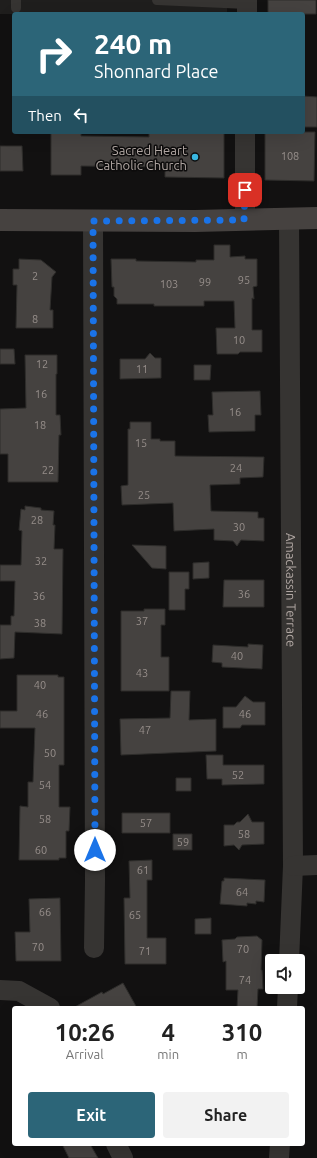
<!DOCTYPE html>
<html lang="en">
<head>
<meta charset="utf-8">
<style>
	body { margin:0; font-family:Ubuntu,sans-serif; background:#f2f2f2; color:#222; height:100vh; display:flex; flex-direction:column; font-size:15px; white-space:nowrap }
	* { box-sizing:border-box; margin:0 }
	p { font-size:13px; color:#767676 }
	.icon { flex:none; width:22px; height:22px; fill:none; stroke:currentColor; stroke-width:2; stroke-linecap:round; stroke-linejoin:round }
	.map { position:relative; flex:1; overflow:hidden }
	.details { position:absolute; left:12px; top:1006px; width:293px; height:140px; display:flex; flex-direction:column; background:#fff; border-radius:4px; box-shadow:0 4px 16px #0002 }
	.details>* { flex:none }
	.guide { position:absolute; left:12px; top:12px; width:293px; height:122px; border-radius:4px; box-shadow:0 4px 16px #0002; background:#2c6578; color:#fff; overflow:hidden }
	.fabs { position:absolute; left:265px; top:954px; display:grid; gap:8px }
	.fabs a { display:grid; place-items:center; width:40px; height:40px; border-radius:4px; background:#fff; box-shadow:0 4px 16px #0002; font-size:20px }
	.pin { position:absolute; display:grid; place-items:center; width:34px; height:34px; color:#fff; margin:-17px; border-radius:8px; box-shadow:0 2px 6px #0006 }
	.me { position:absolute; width:44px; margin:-22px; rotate:0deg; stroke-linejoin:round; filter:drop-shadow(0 0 3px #0008) }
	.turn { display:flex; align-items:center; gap:14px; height:84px; padding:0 16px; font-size:18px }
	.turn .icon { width:52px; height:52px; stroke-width:2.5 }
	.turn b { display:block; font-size:28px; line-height:34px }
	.then { display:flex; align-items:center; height:38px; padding:0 16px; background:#0003; gap:8px; font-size:15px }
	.eta { display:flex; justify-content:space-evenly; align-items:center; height:68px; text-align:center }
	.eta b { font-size:24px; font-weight:700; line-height:28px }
	.primary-button { display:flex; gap:8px; margin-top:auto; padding:8px 16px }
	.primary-button a { flex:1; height:46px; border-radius:4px; background:#2c6578; color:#fff; font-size:16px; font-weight:700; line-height:46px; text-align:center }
	.primary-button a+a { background:#f2f2f2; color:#222 }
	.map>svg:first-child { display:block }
	.built { fill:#1f1e1d }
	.building { fill:#454240; stroke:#2e2d2b }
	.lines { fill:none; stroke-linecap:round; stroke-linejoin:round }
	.lane { stroke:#363432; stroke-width:10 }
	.street { stroke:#363432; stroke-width:20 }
	.secondary { stroke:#464240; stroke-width:22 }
	.route { stroke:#1a73e8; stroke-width:7; stroke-dasharray:0 12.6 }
	.poi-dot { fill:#39b7e1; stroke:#0d0c0c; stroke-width:1.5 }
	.labels { text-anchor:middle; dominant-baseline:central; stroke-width:3; stroke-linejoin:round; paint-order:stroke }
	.number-label { font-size:11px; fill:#968e8a }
	.poi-label { font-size:13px; fill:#b1a7a3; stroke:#0d0c0c; text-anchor:end }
	.street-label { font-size:13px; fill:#b1a7a3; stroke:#0d0c0c }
</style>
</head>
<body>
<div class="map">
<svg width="317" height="1158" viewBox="0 0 317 1158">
	<rect width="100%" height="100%" fill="#121111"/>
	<path class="built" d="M 0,0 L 227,0 L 227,14 L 0,14 Z"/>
	<path class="building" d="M 268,0 L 316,0 L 316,14 L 268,14 Z
		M 303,96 L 317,97 L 317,127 L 303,127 Z
		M 51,132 L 81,132 L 81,136 L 149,137 L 149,132 L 224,132 L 224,178 L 165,177 L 165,167 L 81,166 L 81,175 L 51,175 Z
		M 265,132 L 315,132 L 314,181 L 265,180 Z
		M 0,146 L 22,146 L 23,171 L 0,171 Z
		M 214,245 L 230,245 L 230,257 L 245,256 L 245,259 L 257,259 L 257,286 L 253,287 L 254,299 L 252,298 L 252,330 L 262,330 L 262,352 L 240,352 L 238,354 L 217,354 L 216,328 L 235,328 L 234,301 L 204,301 L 204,306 L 154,306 L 154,304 L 117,304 L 117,299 L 114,296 L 114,287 L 112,287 L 111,259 L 136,259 L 136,261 L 196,262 L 196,260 L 214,260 Z
		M 19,259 L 41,260 L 56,272 L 52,277 L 50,310 L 53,310 L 53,328 L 16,328 L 17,285 L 13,285 L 13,269 L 19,269 Z
		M 0,349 L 14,349 L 15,364 L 0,364 Z
		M 150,353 L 155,358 L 161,358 L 161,378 L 120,379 L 120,359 L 145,359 Z
		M 25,355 L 57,355 L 57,374 L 56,374 L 56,415 L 60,415 L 61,435 L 59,435 L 58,482 L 8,482 L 8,454 L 0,454 L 0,409 L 26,408 Z
		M 194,365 L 211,365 L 210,380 L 194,380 Z
		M 260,391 L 261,415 L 255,415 L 255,431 L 209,432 L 208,415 L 213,415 L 212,392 Z
		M 130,422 L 151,422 L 151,439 L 160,439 L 160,441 L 175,441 L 175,456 L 264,457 L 263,477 L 240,478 L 240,484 L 210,485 L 211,511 L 258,512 L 258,518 L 264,518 L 264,541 L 241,540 L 237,546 L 233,541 L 214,540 L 214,529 L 174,531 L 173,503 L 122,505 L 121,486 L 128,485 L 128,429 L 130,429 Z
		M 25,506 L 41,508 L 41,510 L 54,511 L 53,525 L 55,525 L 54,549 L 63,549 L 62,634 L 15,632 L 14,658 L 0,659 L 0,625 L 11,625 L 11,616 L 14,616 L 15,581 L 0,581 L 0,565 L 21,565 L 22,531 L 19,530 L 21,509 L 25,510 Z
		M 132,545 L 166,546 L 166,569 L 152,568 Z
		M 209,562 L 209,578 L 193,579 L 193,563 Z
		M 169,572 L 189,572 L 189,589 L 185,589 L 185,610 L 169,610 Z
		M 224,580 L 264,580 L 264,607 L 223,607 Z
		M 144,609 L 165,609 L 165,625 L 161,625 L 161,657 L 169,657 L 169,691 L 121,691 L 121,611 L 144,611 Z
		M 248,644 L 263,645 L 262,669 L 222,667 L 222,663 L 212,662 L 213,645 L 248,647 Z
		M 17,675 L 58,675 L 58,677 L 64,677 L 64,765 L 59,765 L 59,807 L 70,807 L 69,831 L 66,831 L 66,858 L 59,858 L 59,860 L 19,860 L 20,806 L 28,807 L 28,782 L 33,782 L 35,728 L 0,728 L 0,711 L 17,711 Z
		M 171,691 L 190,691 L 189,720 L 216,719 L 216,751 L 121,755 L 120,719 L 170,718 Z
		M 245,696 L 253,702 L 265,702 L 265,725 L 242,725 L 240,728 L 223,728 L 223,707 L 236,707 Z
		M 206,755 L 223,755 L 223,765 L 264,765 L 264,784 L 222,785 L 222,779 L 207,779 Z
		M 176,778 L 191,778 L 191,791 L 176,791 Z
		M 122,813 L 170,813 L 170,833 L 122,833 Z
		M 248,814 L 252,822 L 264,822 L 264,844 L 242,845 L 239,850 L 234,845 L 224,846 L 224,825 L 234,825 L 237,822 L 240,822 Z
		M 173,834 L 192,834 L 192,850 L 173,850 Z
		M 152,860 L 152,880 L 147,880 L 147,938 L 166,938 L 166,964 L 125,964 L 124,898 L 130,898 L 129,861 Z
		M 224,878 L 265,880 L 264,902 L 256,901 L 256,904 L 247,903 L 247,906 L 220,904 L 222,881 L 224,881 Z
		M 60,898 L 61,961 L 16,961 L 15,932 L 30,932 L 29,899 Z
		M 211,918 L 211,934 L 195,934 L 195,919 Z
		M 257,936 L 262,940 L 261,970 L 262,970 L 263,989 L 258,989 L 257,1008 L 237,1008 L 238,990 L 226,990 L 226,961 L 223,962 L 222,940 L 235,939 L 237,937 Z
		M 123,983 L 137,1008 L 73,1008 L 102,992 L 103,994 Z
		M 62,1144 L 90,1144 L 98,1158 L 69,1158 Z"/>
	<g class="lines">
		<path class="lane" d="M 16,0 L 16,8
			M 157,0 L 247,4"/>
		<g class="street">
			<path d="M 247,14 L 247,0"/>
			<path id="s1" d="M 289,219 L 293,866 L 289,961"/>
			<path d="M 245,220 L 245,132"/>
			<path d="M 93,221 L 95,881 L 94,948"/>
			<path d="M 293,866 L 317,865"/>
			<path d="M 0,990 L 19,991 L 50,1008"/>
			<path d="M 287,1008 L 288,987"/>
			<path d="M 116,1144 L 123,1158"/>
			<path d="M 279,1158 L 280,1144"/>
		</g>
		<path class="secondary" d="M 0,220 L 195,221 L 317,218"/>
	</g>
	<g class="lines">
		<path class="route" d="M 95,850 L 93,221 L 244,220 L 245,190"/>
	</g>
	<circle class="poi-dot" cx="195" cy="157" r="4"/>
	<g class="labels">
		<g class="number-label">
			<text x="290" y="156">108</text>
			<text x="35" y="276">2</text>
			<text x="244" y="280">95</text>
			<text x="205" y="282">99</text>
			<text x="169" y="284">103</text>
			<text x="35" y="319">8</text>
			<text x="239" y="340">10</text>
			<text x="42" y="364">12</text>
			<text x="142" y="369">11</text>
			<text x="41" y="394">16</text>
			<text x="235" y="412">16</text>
			<text x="40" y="425">18</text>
			<text x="141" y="443">15</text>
			<text x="236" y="468">24</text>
			<text x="48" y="470">22</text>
			<text x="144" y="495">25</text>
			<text x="37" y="520">28</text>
			<text x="239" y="527">30</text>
			<text x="41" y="561">32</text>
			<text x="244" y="594">36</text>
			<text x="39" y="596">36</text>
			<text x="142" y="621">37</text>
			<text x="40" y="623">38</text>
			<text x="237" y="656">40</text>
			<text x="142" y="673">43</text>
			<text x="40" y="685">40</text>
			<text x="42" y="714">46</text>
			<text x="245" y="714">46</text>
			<text x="145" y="730">47</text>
			<text x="50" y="753">50</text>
			<text x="238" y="775">52</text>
			<text x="45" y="785">54</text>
			<text x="45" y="819">58</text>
			<text x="146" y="823">57</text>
			<text x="244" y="834">58</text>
			<text x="183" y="842">59</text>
			<text x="41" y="850">60</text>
			<text x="143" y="870">61</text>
			<text x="242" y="892">64</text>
			<text x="45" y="912">66</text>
			<text x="135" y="915">65</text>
			<text x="38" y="947">70</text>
			<text x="243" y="949">70</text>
			<text x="145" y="951">71</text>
			<text x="245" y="980">74</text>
		</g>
		<g class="poi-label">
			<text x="187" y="150">Sacred Heart<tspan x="187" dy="15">Catholic Church</tspan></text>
		</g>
		<g class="street-label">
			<text stroke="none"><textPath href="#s1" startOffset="371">Amackassin Terrace</textPath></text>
		</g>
	</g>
</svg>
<div class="fabs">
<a><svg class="icon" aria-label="sound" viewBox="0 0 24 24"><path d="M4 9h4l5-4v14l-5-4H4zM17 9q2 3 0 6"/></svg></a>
</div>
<div class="pin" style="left:245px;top:190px;background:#d93025"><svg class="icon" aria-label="arrive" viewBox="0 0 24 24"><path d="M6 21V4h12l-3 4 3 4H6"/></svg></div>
<svg class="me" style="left:95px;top:850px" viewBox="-20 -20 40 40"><circle r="19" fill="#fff"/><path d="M0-13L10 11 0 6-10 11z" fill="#1a73e8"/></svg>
<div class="guide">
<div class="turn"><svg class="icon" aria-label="right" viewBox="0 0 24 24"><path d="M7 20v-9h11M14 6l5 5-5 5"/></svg><div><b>240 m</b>Shonnard Place</div></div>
<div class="then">Then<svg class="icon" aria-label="left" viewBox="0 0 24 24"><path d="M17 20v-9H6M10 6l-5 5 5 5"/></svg></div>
</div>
<section class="details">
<div class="eta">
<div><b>10:26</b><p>Arrival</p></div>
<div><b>4</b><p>min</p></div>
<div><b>310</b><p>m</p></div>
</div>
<div class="primary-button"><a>Exit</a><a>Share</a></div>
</section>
</div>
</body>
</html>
